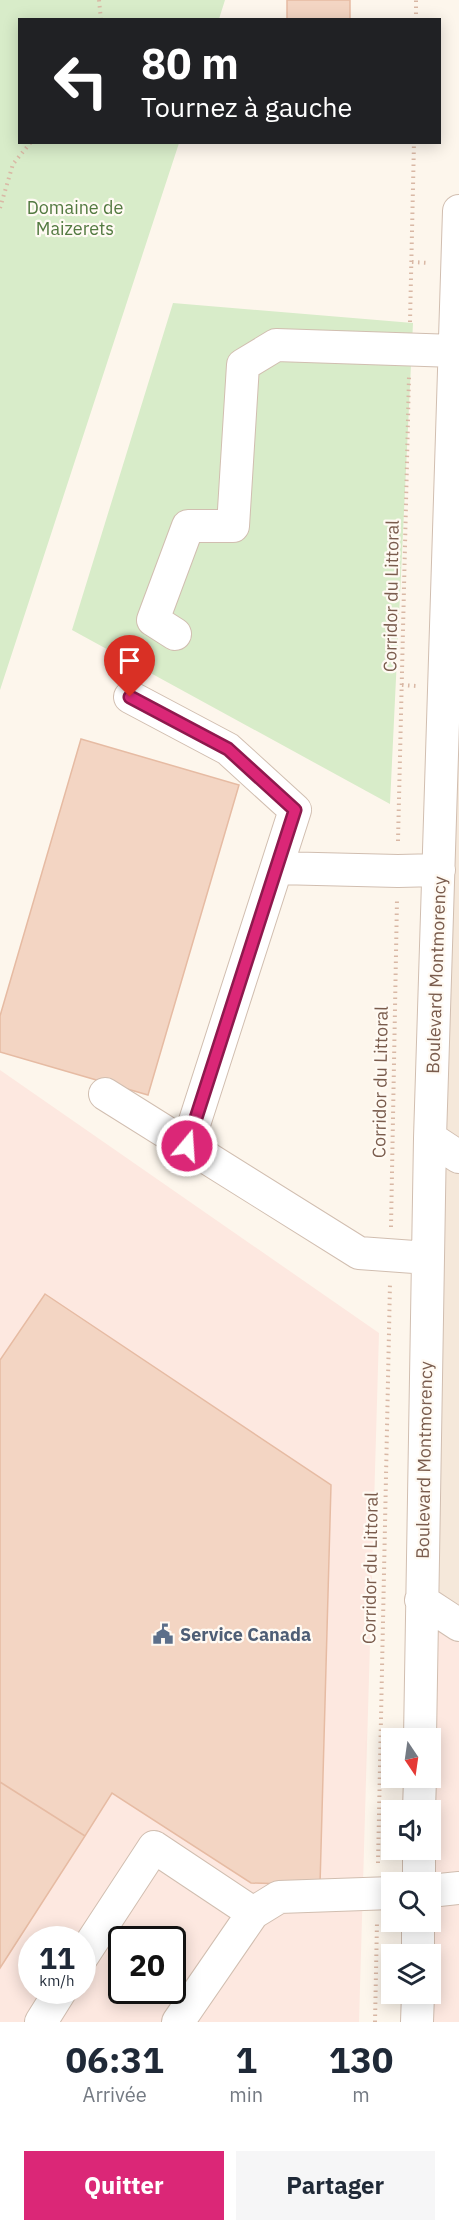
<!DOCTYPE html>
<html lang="fr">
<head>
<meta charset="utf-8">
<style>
	body { margin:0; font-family:"IBM Plex Sans",sans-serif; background:#f6f6f7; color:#1f2937; height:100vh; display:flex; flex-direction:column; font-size:22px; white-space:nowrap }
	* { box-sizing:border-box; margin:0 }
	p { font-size:20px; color:#747a83 }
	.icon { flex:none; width:33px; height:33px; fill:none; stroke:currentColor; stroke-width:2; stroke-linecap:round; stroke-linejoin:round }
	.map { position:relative; height:2022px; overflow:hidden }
	.panel { display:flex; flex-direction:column; background:#fff; flex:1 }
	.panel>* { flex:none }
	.top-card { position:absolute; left:18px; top:18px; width:423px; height:126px; border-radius:0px; box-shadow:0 3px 15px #0003; background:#202124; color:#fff; overflow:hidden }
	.needle { width:39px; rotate:167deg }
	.controls { position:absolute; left:381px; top:1728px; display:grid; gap:12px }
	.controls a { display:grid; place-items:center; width:60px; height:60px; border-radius:0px; background:#fff; box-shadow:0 3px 15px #0003; font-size:30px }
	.speed { position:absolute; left:18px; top:1926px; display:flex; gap:12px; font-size:30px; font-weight:700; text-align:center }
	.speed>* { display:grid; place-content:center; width:78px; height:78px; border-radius:50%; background:#fff; box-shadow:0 3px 15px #0003; line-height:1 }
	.speed small { font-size:15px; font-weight:400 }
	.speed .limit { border:3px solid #111; border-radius:9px; background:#fff; color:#111 }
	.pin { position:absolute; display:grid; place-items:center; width:51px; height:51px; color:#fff; margin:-62px -26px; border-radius:50% 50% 50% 0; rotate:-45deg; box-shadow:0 0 6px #0007 }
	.pin .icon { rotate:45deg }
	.me { position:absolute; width:66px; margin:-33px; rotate:18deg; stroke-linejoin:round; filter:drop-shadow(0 0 4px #0008) }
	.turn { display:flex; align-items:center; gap:21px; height:126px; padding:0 24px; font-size:27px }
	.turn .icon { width:78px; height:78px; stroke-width:2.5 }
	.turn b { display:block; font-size:42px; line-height:51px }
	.eta { display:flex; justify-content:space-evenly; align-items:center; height:102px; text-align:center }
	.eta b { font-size:36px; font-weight:700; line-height:42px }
	.button { display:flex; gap:12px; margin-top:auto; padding:12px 24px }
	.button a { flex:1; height:69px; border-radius:0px; background:#db2777; color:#fff; font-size:24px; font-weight:700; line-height:69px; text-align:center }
	.button a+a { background:#f6f6f7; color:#1f2937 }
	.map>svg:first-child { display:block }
	.residential { fill:#f5e8da }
	.commercial { fill:#fde8e0; fill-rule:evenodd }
	.green { fill:#d8ecc9 }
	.building { fill:#f3d5c3; stroke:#e6bba3; stroke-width:1.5 }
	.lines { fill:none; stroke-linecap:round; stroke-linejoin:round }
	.minor-casing { stroke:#d1beb0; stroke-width:34 }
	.path { stroke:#d9b8a5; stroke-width:4; stroke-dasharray:1.5 4.5; stroke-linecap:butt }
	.minor { stroke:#fff; stroke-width:32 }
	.route-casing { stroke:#8e194d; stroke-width:15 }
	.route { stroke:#db2777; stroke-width:10 }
	.labels { text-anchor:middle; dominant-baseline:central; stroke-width:4.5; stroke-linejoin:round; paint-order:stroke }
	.park-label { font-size:18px; fill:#537a41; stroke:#fffaf3 }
	.street-label { font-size:18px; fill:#7a5c4d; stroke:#fffaf3 }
	.service-label { font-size:18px; font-weight:bold; fill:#4e5e75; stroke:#fffaf3; text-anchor:start }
</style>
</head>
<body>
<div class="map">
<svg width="459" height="2022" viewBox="0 0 459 2022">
	<rect width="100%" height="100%" fill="#fdf6ec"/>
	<path class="residential" d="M 459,211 L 459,1625 L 421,1600 Z"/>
	<path class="commercial" d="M 0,1070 L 379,1333 L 359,2022 L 0,2022 ZM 32,1940 L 82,1940 L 82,1990 L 32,1990 ZM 122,1940 L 172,1940 L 172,1990 L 122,1990 Z
		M 421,1600 L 459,1625 L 459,2022 L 417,2022 L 430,1994 L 430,1738 Z"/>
	<path class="green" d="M 0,0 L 225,0 L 219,19 L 20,20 L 20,142 L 179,143 L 0,690 Z
		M 173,303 L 413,323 L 390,804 L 72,630 Z"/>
	<path class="building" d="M 287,0 L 350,0 L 350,20 L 287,20 Z
		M 81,739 L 239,785 L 148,1095 L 0,1052 L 0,1016 Z
		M 45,1294 L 331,1485 L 320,1885 L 251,1883 L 112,1793 L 85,1836 L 0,1782 L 0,1360 Z
		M 0,1782 L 85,1836 L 0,1968 Z"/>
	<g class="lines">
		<g class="minor-casing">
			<path id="minor" d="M 175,634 L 153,620 L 188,526 L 233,526 L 243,365 L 276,345 L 455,351
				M 130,697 L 228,749 L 295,810 L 187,1146
				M 277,868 L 398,871 L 439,870
				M 105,1094 L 359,1253 L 428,1258
				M 430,1138 L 459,1157
				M 421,1600 L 459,1625
				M 420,1738 L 430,1138 L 459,211
				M 419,1810 L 420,1778
				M 419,1882 L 419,1850
				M 430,1891 L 459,1888
				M 253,1913 L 279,1897 L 392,1893
				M 418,1954 L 418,1922
				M 82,1957 L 154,1847 L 253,1913 L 178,2022
				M 41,2022 L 61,1990
				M 417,2022 L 418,1994"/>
		</g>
		<path class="path" d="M 99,0 L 101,20
			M 416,20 L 416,0
			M 0,208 L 13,164 L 31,142
			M 412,262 L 429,263
			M 410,322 L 414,142
			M 402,685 L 416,686
			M 398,841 L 409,377
			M 391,1227 L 397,899
			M 378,1863 L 390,1283
			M 375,2022 L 377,1922"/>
		<use href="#minor" class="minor"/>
	</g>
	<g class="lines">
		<g class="route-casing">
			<path id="route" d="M 130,697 L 228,749 L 295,810 L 187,1146"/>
		</g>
		<use href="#route" class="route"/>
	</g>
	<defs>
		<g id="civic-bare" transform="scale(1.62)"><path d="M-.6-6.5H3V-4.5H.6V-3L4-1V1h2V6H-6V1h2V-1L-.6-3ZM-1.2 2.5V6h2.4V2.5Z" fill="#5c6f8a" stroke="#fffaf3" stroke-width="2.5" paint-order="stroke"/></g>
	</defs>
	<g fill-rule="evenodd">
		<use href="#civic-bare" x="163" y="1634"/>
	</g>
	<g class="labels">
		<g class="park-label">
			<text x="75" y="207">Domaine de<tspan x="75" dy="21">Maizerets</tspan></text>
		</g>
		<g class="street-label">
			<text transform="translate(391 596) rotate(-89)">Corridor du Littoral</text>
			<text transform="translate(436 975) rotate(-88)">Boulevard Montmorency</text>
			<text transform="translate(380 1082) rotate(-89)">Corridor du Littoral</text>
			<text transform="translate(424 1460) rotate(-89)">Boulevard Montmorency</text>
			<text transform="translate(370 1568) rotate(-89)">Corridor du Littoral</text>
		</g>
		<g class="service-label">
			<text x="180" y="1634">Service Canada</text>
		</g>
	</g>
</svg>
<div class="controls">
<a><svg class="needle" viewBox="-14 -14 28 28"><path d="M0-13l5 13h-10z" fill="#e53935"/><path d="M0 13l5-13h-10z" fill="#747a83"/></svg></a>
<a><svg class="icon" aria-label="sound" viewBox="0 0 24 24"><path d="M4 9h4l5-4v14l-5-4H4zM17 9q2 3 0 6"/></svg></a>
<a><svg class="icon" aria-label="search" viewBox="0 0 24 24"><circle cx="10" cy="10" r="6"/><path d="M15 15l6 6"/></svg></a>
<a><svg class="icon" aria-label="layers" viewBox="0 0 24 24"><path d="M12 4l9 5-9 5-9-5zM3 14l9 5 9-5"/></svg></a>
</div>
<div class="speed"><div>11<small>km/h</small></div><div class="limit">20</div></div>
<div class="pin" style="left:130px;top:697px;background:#d93025"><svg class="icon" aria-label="arrive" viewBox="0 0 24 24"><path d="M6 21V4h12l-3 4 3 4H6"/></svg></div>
<svg class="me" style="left:187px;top:1146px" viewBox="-20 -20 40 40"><circle r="17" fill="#db2777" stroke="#fff" stroke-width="3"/><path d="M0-11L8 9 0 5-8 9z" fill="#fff"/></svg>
<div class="top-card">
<div class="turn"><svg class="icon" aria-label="left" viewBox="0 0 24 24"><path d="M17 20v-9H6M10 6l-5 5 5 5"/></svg><div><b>80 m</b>Tournez à gauche</div></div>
</div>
</div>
<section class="panel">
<div class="eta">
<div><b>06:31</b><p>Arrivée</p></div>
<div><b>1</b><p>min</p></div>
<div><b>130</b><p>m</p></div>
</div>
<div class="button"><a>Quitter</a><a>Partager</a></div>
</section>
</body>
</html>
